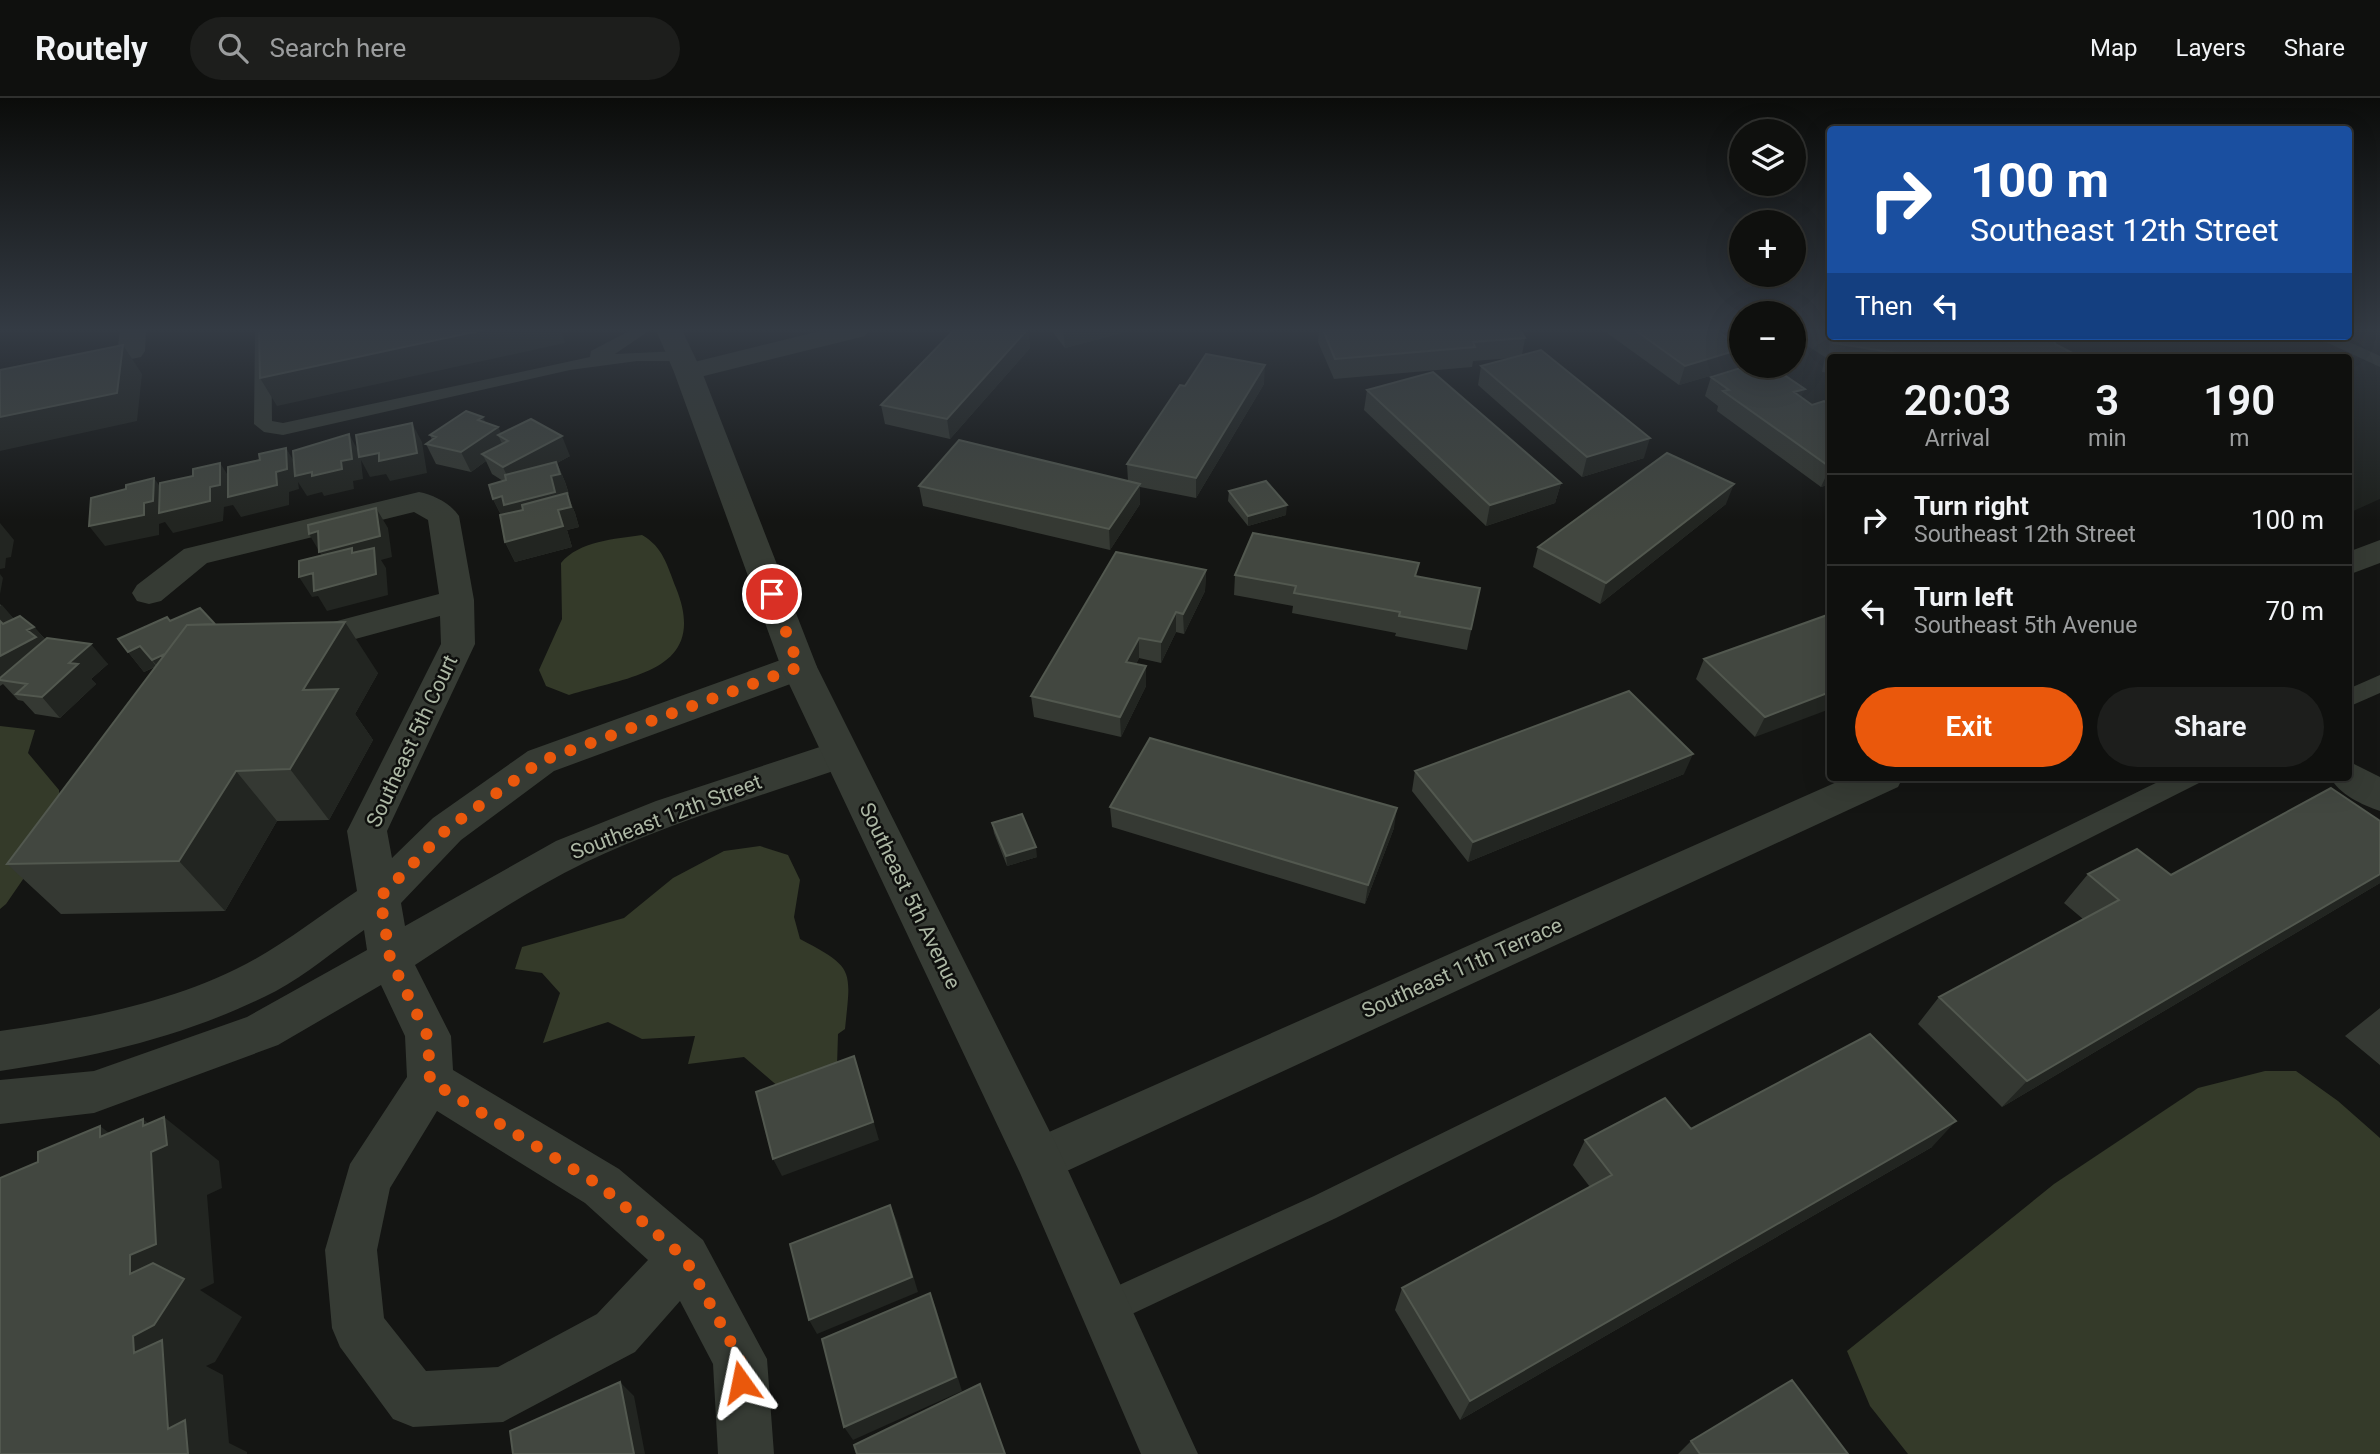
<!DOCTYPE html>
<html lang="en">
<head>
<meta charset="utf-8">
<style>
	body { margin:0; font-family:Roboto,sans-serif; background:#1d1e1c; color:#f1f3f6; height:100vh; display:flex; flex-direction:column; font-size:26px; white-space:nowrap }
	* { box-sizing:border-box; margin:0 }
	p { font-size:23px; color:#9b9d9e }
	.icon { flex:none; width:38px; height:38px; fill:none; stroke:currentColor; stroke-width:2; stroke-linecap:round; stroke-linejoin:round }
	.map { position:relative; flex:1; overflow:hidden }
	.panel { position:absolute; left:1827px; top:256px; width:525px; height:427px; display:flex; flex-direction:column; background:#0f100e; border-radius:7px; box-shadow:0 7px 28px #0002,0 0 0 2px #2f302e }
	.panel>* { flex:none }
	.guide { position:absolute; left:1827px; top:28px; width:525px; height:214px; border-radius:7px; box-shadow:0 7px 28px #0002,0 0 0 2px #2f302e; background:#1a4fa0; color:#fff; overflow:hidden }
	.controls { position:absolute; left:1729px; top:21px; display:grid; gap:14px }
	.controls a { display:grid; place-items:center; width:77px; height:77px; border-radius:50%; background:#0f100e; box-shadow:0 7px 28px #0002,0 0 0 2px #2f302e; font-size:35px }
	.pin { position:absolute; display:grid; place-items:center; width:60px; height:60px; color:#fff; margin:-30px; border:4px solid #fff; border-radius:50%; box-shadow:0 2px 7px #0007 }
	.me { position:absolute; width:77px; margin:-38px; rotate:348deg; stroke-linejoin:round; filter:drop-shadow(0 0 5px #0008) }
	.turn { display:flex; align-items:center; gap:24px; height:147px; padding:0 28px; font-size:32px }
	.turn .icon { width:91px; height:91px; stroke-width:2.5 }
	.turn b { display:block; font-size:49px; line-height:60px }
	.then { display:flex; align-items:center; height:66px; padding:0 28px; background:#0003; gap:14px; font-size:26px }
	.eta { display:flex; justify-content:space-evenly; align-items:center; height:119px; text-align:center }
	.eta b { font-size:42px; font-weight:600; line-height:49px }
	.button { display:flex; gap:14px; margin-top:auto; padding:14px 28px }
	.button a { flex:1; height:80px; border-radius:42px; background:#ea580c; color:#fff; font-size:28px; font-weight:600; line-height:80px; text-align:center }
	.button a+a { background:#1d1e1c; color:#f1f3f6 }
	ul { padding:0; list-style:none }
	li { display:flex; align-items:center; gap:21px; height:91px; padding:0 28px; border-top:2px solid #2f302e }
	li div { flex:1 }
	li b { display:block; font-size:26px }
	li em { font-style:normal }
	header { display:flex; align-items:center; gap:42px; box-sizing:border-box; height:98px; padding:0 35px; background:#0f100e; border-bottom:2px solid #2f302e }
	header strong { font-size:33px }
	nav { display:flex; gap:38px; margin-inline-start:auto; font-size:24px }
	.search { width:490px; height:63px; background:#1d1e1c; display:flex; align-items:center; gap:18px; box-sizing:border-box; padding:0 24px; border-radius:38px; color:#9b9d9e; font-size:26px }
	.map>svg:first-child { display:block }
	.built { fill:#1d201c }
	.water { fill:#343a29 }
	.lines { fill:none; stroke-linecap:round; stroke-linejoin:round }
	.service { fill:#363b34; fill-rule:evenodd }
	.minor { fill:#363b34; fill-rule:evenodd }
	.tertiary { fill:#363b34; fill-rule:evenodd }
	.wall { fill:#353933 }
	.shaded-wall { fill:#222521 }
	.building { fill:#424740; stroke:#52584f; stroke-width:2 }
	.route { stroke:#ea580c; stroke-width:12; stroke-dasharray:0 21.6 }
	.labels { text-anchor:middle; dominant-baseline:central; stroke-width:5; stroke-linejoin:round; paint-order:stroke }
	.street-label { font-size:21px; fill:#acb7a4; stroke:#0f100e }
</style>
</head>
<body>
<header>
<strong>Routely</strong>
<div class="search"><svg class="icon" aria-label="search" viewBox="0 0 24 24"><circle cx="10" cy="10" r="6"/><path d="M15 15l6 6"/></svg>Search here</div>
<nav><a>Map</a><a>Layers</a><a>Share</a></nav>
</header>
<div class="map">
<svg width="2380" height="1356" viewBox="0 0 2380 1356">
	<rect width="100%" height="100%" fill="#141513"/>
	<path class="built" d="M 1794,232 L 1830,238 L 2348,238 L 2349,232 L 2380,232 L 2380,401 L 2349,415 L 2348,259 L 1830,259 L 1830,320 L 1754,268 L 1794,268 Z"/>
	<path class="water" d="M 642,437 C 663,449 667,467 676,490 C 710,574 629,578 569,597 L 546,588 L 539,572 L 562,521 L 561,465 C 579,443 615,441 642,437 Z
		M 0,628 L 35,632 L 28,655 L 59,692 L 59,729 L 6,806 L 0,811 Z
		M 760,748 L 788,757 L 800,782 L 794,819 L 800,841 C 855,870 851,871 845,931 L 838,936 L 837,968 L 780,990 L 744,959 L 688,966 L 695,938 L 642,941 L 608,924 L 543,945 L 560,895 L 542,875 L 515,871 L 522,849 L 624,820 L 673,780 L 724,753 Z
		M 2265,973 L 2296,973 L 2338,1003 L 2380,1040 L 2380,1356 L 1908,1356 L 1870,1308 L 1847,1253 L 2054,1086 L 2198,990 Z"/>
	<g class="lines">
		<path class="service" d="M 255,232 L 271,232 L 272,323 L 283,325 L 590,259 L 591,253 L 631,232 L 650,232 L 615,256 L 680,253 L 689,258 L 680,263 L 637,263 L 570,272 L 283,337 L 264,334 L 254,326 Z
			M 2313,238 L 2336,238 L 2380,258 L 2380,269 Z
			M 2380,577 L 2380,595 L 2348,609 L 2348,591 Z
			M 2168,679 L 2202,679 L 2199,685 L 1336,1120 L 1117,1223 L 1105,1228 L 1093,1223 L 1088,1211 L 1093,1199 L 1314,1098 Z"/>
		<path class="minor" d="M 120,232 L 146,232 L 145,253 L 141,259 L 0,288 L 0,272 L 118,248 Z
			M 824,232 L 869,232 L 865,238 L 688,282 L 678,280 L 674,274 L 678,268 Z
			M 419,394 C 434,397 450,405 459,418 L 474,502 L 475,546 L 387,733 L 392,760 L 433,720 L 528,653 L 786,560 L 799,557 L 812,560 L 817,569 L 812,578 L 554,673 L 461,742 L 401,805 L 405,828 L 556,743 L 656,703 L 841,642 L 854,646 L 860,656 L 854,666 C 764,697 670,724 584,765 C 525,794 470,831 415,867 L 451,938 L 453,972 L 619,1071 L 703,1142 L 767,1261 L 774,1356 L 718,1356 L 713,1266 L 680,1203 L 635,1254 L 503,1324 L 413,1329 L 393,1321 L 340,1249 L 332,1230 L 325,1152 L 350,1066 L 407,979 L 405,938 L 381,887 L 278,947 L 94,1015 L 0,1026 L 0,982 L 94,973 L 247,919 L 367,852 L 364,832 C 335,852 306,877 276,893 C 188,938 96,959 0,973 L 0,933 C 84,921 169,906 246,866 C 284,846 321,817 357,793 L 347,733 L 441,546 L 440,518 L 300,556 L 288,552 L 283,544 L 288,536 L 439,496 L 428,422 L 414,414 L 207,465 L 161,503 L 149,506 L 137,503 L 132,495 L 137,487 L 184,451 ZM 437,1013 L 585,1105 L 648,1162 L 597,1216 L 498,1269 L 426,1273 L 384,1220 L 377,1152 L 390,1090 Z
			M 2380,442 L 2380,465 L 2348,477 L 2348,454 Z
			M 2348,663 L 2380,679 L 2380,713 C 2362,707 2339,696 2330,679 L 2348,679 Z
			M 1848,679 L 1903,679 L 1898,689 L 1056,1078 L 1039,1085 L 1022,1078 L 1015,1062 L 1022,1046 Z"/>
		<path class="tertiary" d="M 656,232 L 682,232 L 702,274 L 817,569 L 1056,1046 L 1198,1356 L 1141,1356 L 1020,1075 L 781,569 L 674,274 Z"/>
	</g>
	<path class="wall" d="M 954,232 L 1028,232 L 1030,250 L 950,341 L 885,326 L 881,307 Z
		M 1051,232 L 1133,232 L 1065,250 Z
		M 1319,232 L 1525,240 L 1522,257 L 1644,360 L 1582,379 L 1478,287 L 1481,268 L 1512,260 L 1473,263 L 1472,269 L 1334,281 L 1318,244 Z
		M 1603,232 L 1716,232 L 1737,270 L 1679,287 Z
		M 1794,232 L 1830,232 L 1830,238 L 2053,238 L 2055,246 L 2080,259 L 1830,259 L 1830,275 L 1822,274 L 1825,259 L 1798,242 Z
		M 1711,279 L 1805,291 L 1801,299 L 1812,307 L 1830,308 L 1830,386 L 1821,389 L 1717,313 L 1718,308 L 1705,298 Z
		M 1264,286 L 1196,400 L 1140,389 L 1140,406 L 1110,452 L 923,408 L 919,388 L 1128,383 L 1127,366 L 1185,288 Z
		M 1367,292 L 1561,385 L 1555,405 L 1486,428 L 1364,312 Z
		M 486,325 L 498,329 L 501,336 L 570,358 L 557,365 L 565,384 L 569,396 L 567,396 L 575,415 L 579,429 L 567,432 L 572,449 L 515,464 L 505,444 L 501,417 L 493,401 L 503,383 L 492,376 L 486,363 L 471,374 L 436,366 L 426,346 L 432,342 L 430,337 Z
		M 1229,393 L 1286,417 L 1248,428 L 1228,403 Z
		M 1726,406 L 1600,506 L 1533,469 L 1538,449 Z
		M 1206,472 L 1205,493 L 1184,536 L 1176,534 L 1161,565 L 1139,560 L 1136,566 L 1146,588 L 1121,639 L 1034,619 L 1031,598 Z
		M 1235,477 L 1417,479 L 1480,490 L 1467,552 L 1395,538 L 1396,535 L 1292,515 L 1293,508 L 1234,497 Z
		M 0,506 L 14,521 L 34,529 L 45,541 L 108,566 L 91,581 L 96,586 L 60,620 L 35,616 L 23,603 L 18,602 L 3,586 L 0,588 Z
		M 1830,516 L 1755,639 L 1696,581 L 1704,561 Z
		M 170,523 L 215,526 L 378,575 L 355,616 L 373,642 L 329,722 L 277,723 L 225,813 L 61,816 L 7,766 L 155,569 L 144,574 L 128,554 Z
		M 1415,673 L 1684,676 L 1468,764 L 1412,693 Z
		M 1110,709 L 1394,730 L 1365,806 L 1112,729 Z
		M 2380,723 L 2380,785 L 2002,1009 L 1918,926 L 1939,899 L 2083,821 L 2064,805 L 2088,776 L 2171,777 Z
		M 992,725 L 1037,759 L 1007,768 L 994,735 Z
		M 2380,910 L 2380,967 L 2345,938 Z
		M 1691,1031 L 1932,1049 L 1460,1322 L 1395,1212 L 1402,1190 L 1590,1089 L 1573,1067 L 1585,1042 Z
		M 1691,1343 L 1848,1356 L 1678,1356 Z"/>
	<path class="shaded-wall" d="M 483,232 L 561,232 L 565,245 L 277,308 L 260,280 Z
		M 1027,232 L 1028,232 L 1030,250 L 950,341 L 947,321 Z
		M 1063,232 L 1133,232 L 1065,250 Z
		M 1794,232 L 1802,232 L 1798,242 L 1794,244 Z
		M 123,247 L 142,276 L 137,323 L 0,353 L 0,319 Z
		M 1741,251 L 1741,258 L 1737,270 L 1679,287 L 1685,268 Z
		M 1265,267 L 1264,286 L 1196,400 L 1196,380 Z
		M 1805,291 L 1797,310 L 1794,294 Z
		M 483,319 L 490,334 L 498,329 L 504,341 L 498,337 L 504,350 L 482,356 L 486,363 L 471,374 L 461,354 L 478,322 Z
		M 412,325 L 422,344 L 427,375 L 390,383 L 386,376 L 370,379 L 361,362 L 363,381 L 353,383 L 354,391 L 324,398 L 322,394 L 307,398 L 298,384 L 299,391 L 289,394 L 289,407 L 241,419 L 233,407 L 224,409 L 223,423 L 173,435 L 165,424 L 159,426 L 159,437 L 105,448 L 89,428 L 144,405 L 154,380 L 168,400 L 210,389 L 220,365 L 233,385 L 276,374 L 286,350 L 298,370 L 341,363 L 349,336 L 360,356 Z
		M 562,338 L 570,358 L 557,365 L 565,384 L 569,396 L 567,396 L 575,415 L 579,429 L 567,432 L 572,449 L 515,464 L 505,444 L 503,421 L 493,401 L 551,378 L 512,389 L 503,369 Z
		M 1650,340 L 1644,360 L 1582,379 L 1587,359 Z
		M 1830,369 L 1830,386 L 1821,389 Z
		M 1561,385 L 1555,405 L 1486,428 L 1490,407 Z
		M 1140,386 L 1140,406 L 1110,452 L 1109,431 Z
		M 1734,386 L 1726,406 L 1600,506 L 1606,485 Z
		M 1287,407 L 1286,417 L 1248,428 L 1248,418 Z
		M 376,410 L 388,430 L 392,459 L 381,462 L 386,470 L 388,497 L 327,513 L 318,498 L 312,499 L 299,479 L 313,475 L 332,475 L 309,436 Z
		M 0,425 L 14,442 L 11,459 L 6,460 L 5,470 L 0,471 Z
		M 1206,472 L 1205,493 L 1184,536 L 1183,516 Z
		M 0,476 L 3,480 L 0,496 Z
		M 2,507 L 20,528 L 0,545 L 0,508 Z
		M 1176,514 L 1176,534 L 1161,565 L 1161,544 Z
		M 345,524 L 378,575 L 355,616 L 373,642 L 329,722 L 290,671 L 303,592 Z
		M 34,529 L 52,549 L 0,582 L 0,558 L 27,532 Z
		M 219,531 L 169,582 L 152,562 Z
		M 1139,540 L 1139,560 L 1127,584 L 1126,564 Z
		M 91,546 L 108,566 L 91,581 L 96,586 L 60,620 L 42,599 L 69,565 Z
		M 140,548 L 156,568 L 144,574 L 128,554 Z
		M 1146,568 L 1146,588 L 1121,639 L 1120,619 Z
		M 1830,594 L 1830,611 L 1755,639 L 1765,619 Z
		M 1693,656 L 1684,676 L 1468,764 L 1473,744 Z
		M 236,673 L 277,723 L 225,813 L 179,763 Z
		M 1397,710 L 1394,730 L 1365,806 L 1368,787 Z
		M 1036,749 L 1037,759 L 1007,768 L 1006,758 Z
		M 2380,776 L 2380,785 L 2002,1009 L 2027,983 Z
		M 854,958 L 860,977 L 879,1042 L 782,1078 L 773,1061 Z
		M 164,1019 L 219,1063 L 222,1090 L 207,1097 L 214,1185 L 200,1192 L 242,1219 L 215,1264 L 206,1268 L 223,1277 L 229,1345 L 247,1354 L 247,1356 L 188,1356 L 168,1331 L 134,1255 L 130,1157 L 100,1039 L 100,1028 L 151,1067 L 143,1021 L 167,1040 Z
		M 1956,1023 L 1932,1049 L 1460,1322 L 1470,1303 Z
		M 890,1107 L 897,1123 L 918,1194 L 817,1236 L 809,1222 Z
		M 930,1195 L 936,1210 L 962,1293 L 853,1342 L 844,1329 Z
		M 620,1284 L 634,1298 L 645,1356 L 634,1356 Z"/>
	<path class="building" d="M 259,232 L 483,232 L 260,280 Z
		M 954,232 L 1027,232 L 947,321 L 881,307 Z
		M 1323,232 L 1520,232 L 1525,240 L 1473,244 L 1475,249 L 1335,261 Z
		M 1635,232 L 1716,232 L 1741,249 L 1741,251 L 1685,268 Z
		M 1835,238 L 2053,238 L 2055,246 L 2080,259 L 1922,259 L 1833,245 Z
		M 123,247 L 117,295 L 0,319 L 0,272 Z
		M 1541,252 L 1650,340 L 1587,359 L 1481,268 Z
		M 1206,256 L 1265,267 L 1196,380 L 1127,366 L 1180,287 L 1185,288 Z
		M 1747,268 L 1771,268 L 1805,291 L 1794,294 L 1812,307 L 1824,303 L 1830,308 L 1830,369 L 1723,293 L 1729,292 L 1711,279 Z
		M 1433,274 L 1561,385 L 1490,407 L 1367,292 Z
		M 466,313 L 483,319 L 478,322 L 498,329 L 461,354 L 426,346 L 436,339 L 430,337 Z
		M 531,321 L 562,338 L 503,369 L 482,356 L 508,343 L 498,337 Z
		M 412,325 L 417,355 L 379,363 L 379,355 L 359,359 L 356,337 Z
		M 349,336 L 352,361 L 341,363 L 342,371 L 312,378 L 312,374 L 295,378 L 293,353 Z
		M 959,342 L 1140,386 L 1109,431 L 919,388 Z
		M 286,350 L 287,371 L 276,374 L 277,387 L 228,399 L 228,369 L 260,362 L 259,356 Z
		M 1667,355 L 1734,386 L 1606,485 L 1538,449 Z
		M 556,364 L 560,376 L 551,378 L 555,394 L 504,407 L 502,398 L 493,401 L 489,387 L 506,382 L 505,377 Z
		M 220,365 L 220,387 L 210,389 L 210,403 L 159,415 L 160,385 L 193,378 L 193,371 Z
		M 154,380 L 153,403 L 144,405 L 144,417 L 89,428 L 91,400 L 126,391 L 126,387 Z
		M 1266,383 L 1287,407 L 1248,418 L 1229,393 Z
		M 567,395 L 571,409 L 558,412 L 563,428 L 505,444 L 500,417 L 523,412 L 522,407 Z
		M 376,410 L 380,438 L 319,454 L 318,433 L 309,436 L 308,427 Z
		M 1253,435 L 1419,465 L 1415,478 L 1480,490 L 1471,531 L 1399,518 L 1400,514 L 1294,495 L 1296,488 L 1235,477 Z
		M 352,450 L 352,455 L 374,450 L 376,476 L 314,493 L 313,475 L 299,479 L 299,463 Z
		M 1116,454 L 1206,472 L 1183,516 L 1176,514 L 1161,544 L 1139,540 L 1126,564 L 1146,568 L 1120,619 L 1031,598 Z
		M 200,510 L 215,526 L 187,527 L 165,556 L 152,562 L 140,548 L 128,554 L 118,541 L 167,519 L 170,523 Z
		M 1830,516 L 1830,594 L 1765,619 L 1704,561 Z
		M 20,518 L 34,529 L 27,532 L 36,539 L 0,558 L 0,523 L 3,526 Z
		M 345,524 L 303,592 L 338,591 L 290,671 L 236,673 L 179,763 L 7,766 L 187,527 Z
		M 47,540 L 91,546 L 69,565 L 78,566 L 42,599 L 16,596 L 27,586 L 0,582 L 0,580 Z
		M 1629,593 L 1693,656 L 1473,744 L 1415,673 Z
		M 1150,640 L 1397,710 L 1368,787 L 1110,709 Z
		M 2331,690 L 2380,723 L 2380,776 L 2027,983 L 1939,899 L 2119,802 L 2088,776 L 2137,751 L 2171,777 Z
		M 1022,716 L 1036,749 L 1006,758 L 992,725 Z
		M 1870,936 L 1956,1023 L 1470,1303 L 1402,1190 L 1612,1077 L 1585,1042 L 1665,1000 L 1691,1031 Z
		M 854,958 L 873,1024 L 773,1061 L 756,994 Z
		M 164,1019 L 167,1047 L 151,1054 L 156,1146 L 130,1157 L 130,1176 L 153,1165 L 184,1181 L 154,1227 L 133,1238 L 134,1255 L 162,1242 L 168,1331 L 185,1322 L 188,1356 L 0,1356 L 0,1080 L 38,1064 L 38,1054 L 100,1028 L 100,1039 L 143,1021 L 143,1028 Z
		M 890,1107 L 912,1179 L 809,1222 L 790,1146 Z
		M 930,1195 L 956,1279 L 844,1329 L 822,1241 Z
		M 1792,1282 L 1848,1356 L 1700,1356 L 1691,1343 Z
		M 620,1284 L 634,1356 L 513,1356 L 510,1333 Z
		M 980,1286 L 1005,1356 L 857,1356 L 854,1347 Z"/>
	<linearGradient id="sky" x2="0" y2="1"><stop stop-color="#0b0c0a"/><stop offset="0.55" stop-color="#343b44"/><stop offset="1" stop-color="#343b44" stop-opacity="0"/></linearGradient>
	<rect width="2380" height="422" fill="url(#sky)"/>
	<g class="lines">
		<path class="route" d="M 741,1284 L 740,1261 L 685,1160 L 601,1088 L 430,983 L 428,939 L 390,860 L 380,799 L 447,731 L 541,663 L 799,569 L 772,496"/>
	</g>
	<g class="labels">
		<g class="street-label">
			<text transform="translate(412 643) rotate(-65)">Southeast 5th Court</text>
			<text transform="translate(666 719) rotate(-21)">Southeast 12th Street</text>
			<text transform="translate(910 798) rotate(64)">Southeast 5th Avenue</text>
			<text transform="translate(1462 870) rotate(-24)">Southeast 11th Terrace</text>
		</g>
	</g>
</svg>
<div class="controls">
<a><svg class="icon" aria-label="layers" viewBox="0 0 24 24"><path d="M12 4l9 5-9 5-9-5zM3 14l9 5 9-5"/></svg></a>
<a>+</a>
<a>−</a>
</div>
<div class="pin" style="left:772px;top:496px;background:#d93025"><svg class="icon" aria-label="arrive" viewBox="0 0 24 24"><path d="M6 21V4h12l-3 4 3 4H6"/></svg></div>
<svg class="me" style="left:741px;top:1284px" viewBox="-20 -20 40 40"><path d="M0-17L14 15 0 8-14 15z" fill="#ea580c" stroke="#fff" stroke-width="4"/></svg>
<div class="guide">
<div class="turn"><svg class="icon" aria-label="right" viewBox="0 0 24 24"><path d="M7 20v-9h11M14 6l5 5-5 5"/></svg><div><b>100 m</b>Southeast 12th Street</div></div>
<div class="then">Then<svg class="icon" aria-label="left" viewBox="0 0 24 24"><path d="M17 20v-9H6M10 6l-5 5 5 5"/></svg></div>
</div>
<section class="panel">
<div class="eta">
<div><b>20:03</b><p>Arrival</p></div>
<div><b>3</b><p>min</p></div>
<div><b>190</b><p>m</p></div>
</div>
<ul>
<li><svg class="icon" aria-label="right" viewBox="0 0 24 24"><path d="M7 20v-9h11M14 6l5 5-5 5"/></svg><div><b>Turn right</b><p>Southeast 12th Street</p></div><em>100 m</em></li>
<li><svg class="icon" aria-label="left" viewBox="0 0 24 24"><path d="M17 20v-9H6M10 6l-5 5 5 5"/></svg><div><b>Turn left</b><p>Southeast 5th Avenue</p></div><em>70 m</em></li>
</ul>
<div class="button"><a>Exit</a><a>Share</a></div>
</section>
</div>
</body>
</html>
